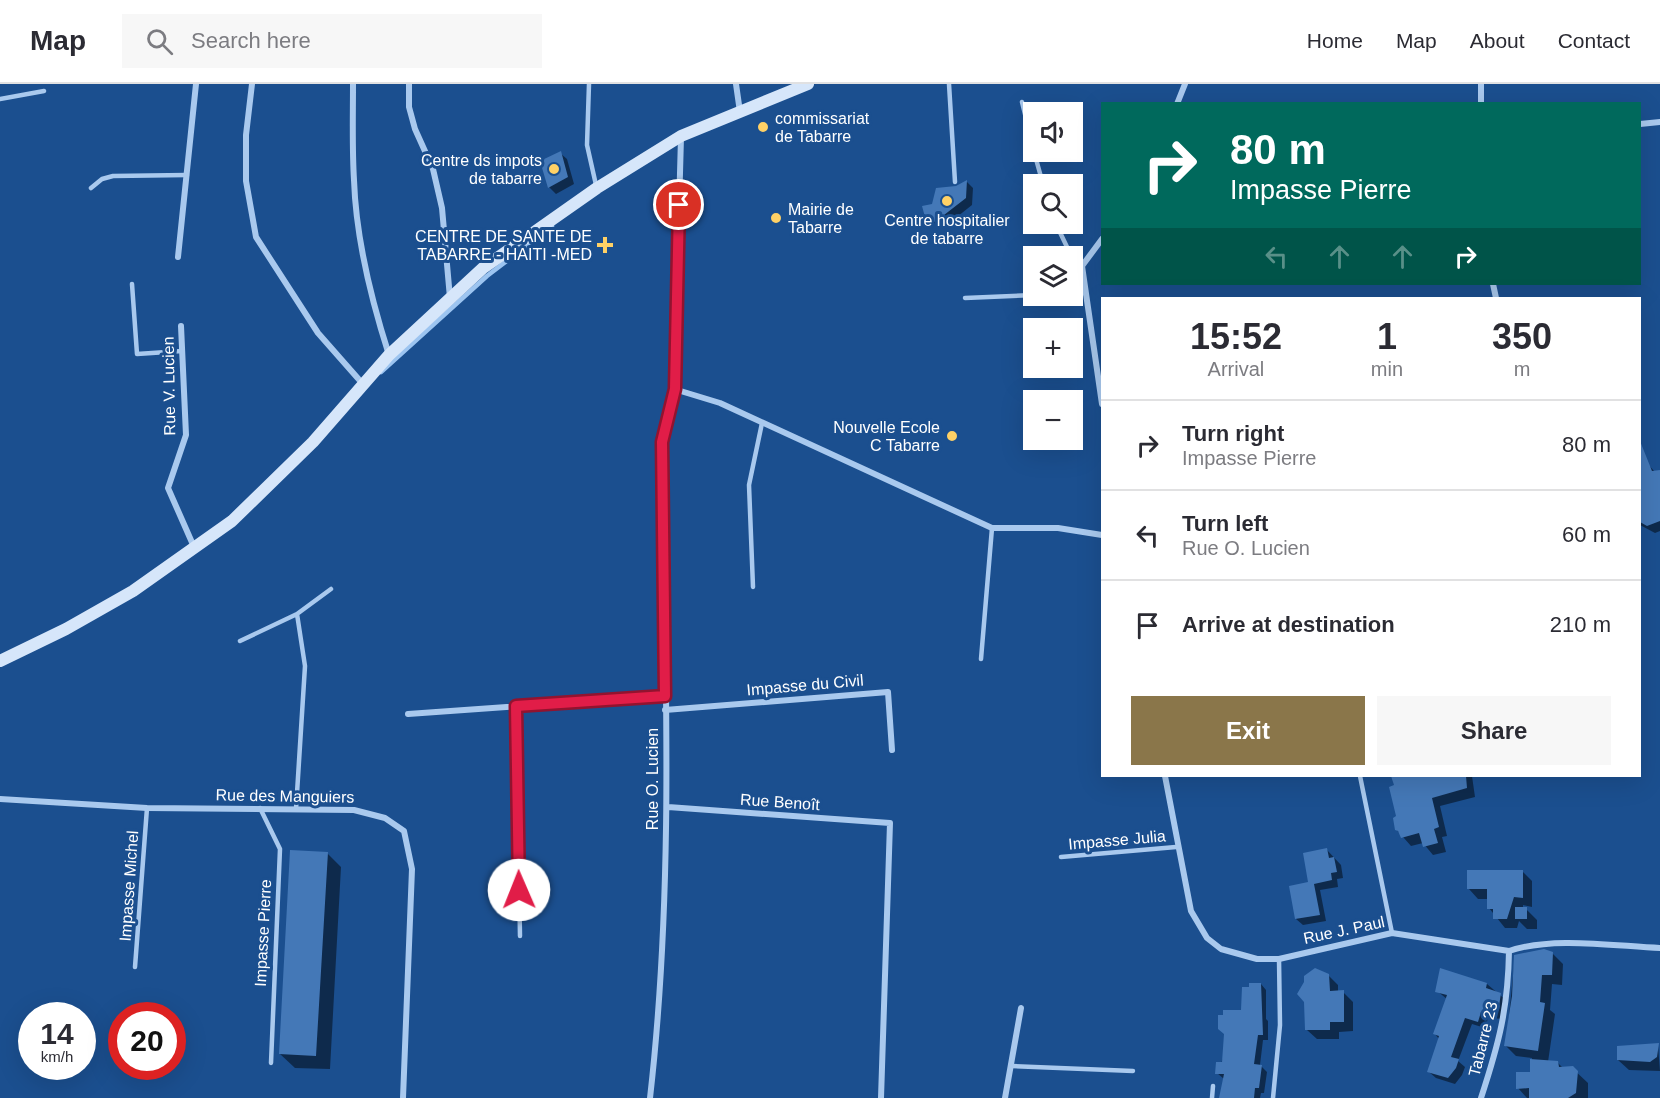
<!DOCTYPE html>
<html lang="en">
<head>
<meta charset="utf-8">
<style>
	body { margin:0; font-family:Arial,sans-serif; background:#f7f7f7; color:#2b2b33; height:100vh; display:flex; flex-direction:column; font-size:22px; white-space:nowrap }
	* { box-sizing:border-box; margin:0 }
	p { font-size:20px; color:#7c7c81 }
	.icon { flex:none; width:33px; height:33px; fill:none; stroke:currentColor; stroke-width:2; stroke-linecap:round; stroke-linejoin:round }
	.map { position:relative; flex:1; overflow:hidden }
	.details { position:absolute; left:1101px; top:213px; width:540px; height:480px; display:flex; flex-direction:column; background:#fff; border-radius:0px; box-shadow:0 6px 24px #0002 }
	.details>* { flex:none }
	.hud { position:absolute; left:1101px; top:18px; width:540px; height:183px; border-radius:0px; box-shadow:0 6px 24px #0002; background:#00695c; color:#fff; overflow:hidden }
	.tools { position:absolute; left:1023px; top:18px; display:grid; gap:12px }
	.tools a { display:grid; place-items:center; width:60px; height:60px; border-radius:0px; background:#fff; box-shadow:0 6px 24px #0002; font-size:30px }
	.speed { position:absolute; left:18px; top:918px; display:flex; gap:12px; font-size:30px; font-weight:700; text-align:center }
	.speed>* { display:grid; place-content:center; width:78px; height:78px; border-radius:50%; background:#fff; box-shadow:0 6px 24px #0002; line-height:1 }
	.speed small { font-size:15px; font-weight:400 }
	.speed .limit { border:9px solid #d22; background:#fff; color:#111 }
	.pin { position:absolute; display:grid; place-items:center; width:51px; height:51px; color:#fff; margin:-26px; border:3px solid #fff; border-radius:50%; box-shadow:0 2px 6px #0007 }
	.me { position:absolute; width:66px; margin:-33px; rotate:359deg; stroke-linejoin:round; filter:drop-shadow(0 0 4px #0008) }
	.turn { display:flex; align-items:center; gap:21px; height:126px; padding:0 30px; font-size:27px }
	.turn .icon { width:78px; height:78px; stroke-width:2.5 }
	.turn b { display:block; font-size:42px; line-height:51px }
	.lanes { display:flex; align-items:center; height:57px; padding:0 30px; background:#0003; justify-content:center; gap:30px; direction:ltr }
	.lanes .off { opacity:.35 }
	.eta { display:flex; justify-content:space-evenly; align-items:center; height:102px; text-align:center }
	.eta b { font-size:36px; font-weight:600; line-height:42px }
	.cta { display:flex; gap:12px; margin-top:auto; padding:12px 30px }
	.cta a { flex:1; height:69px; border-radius:0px; background:#8a764a; color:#fff; font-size:24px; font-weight:600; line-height:69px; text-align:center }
	.cta a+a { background:#f7f7f7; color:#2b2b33 }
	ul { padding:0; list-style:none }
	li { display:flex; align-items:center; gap:18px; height:90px; padding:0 30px; border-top:2px solid #e1e1e2 }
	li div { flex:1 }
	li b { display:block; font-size:22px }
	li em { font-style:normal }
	header { display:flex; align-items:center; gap:36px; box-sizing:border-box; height:84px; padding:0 30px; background:#fff; border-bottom:2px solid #e1e1e2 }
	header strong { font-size:28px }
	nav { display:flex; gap:33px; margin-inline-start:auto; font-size:21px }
	.search { width:420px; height:54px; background:#f7f7f7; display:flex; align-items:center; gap:15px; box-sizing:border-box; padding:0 21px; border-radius:0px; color:#7c7c81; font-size:22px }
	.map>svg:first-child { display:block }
	.shadow { fill:#0007 }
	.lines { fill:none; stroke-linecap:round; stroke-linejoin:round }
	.stream { stroke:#9cc4f0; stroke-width:4.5 }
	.building { fill:#4478b7 }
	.lane { stroke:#a9c9ee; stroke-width:4.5 }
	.street { stroke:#a9c9ee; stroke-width:6 }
	.secondary { stroke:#d6e6fa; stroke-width:12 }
	.route-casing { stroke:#92132f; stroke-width:15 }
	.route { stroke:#e11d48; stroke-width:10 }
	.poi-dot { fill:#ffd166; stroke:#1b4f8f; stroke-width:2 }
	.labels { text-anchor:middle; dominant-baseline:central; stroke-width:6; stroke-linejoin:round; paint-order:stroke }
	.poi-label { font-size:16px; fill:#fff; stroke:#1b4f8f; text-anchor:end }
	.street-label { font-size:16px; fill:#fff; stroke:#1b4f8f }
</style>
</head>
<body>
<header>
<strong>Map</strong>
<div class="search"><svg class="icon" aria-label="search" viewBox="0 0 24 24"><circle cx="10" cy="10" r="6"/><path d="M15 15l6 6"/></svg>Search here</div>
<nav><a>Home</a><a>Map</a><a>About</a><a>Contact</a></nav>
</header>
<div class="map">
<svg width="1660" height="1014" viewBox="0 0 1660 1014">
	<rect width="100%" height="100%" fill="#1b4f8f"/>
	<path class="shadow" d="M 560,69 L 567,75 L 574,100 L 556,110 L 549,103 Z
		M 967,98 L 973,104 L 972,121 L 943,144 L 934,139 L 927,132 L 933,121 Z
		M 1640,377 L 1645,377 L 1655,388 L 1660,388 L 1660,447 L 1655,449 L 1640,441 Z
		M 1393,692 L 1472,692 L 1475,713 L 1440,722 L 1447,752 L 1442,753 L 1446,768 L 1433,771 L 1423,759 L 1411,762 L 1396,745 L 1398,732 Z
		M 1327,766 L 1341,781 L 1343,794 L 1337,795 L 1338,803 L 1320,806 L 1326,837 L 1303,841 L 1296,835 Z
		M 327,769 L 341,783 L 330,985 L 295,984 L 280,970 Z
		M 1522,787 L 1532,797 L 1532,823 L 1523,821 L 1523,825 L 1526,825 L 1537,836 L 1537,845 L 1527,845 L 1519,837 L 1517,844 L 1505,844 L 1489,824 L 1489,815 L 1478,815 L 1469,805 Z
		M 1552,869 L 1563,880 L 1562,901 L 1552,900 L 1550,926 L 1555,930 L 1548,978 L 1558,979 L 1563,984 L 1572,984 L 1588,999 L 1588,1014 L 1527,1014 L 1518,1004 L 1532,989 L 1532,974 L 1516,972 L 1506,962 L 1515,872 Z
		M 1328,891 L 1338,901 L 1338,908 L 1343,908 L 1353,918 L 1353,947 L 1339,948 L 1339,955 L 1317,955 L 1307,946 Z
		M 1261,900 L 1266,906 L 1266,935 L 1268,937 L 1268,956 L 1263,956 L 1260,981 L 1267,988 L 1264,1009 L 1261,1009 L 1260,1014 L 1221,1014 L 1224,995 L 1217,989 L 1243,927 Z
		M 1487,900 L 1507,917 L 1505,935 L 1488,934 L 1485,944 L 1472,940 L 1458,977 L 1465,983 L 1462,991 L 1455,1000 L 1436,994 L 1429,988 L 1439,955 L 1435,950 L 1447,915 L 1437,907 Z
		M 1658,961 L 1660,987 L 1629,986 L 1618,976 Z"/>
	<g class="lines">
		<path class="stream" d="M 381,288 L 487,192 L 552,142"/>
	</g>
	<path class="building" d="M 561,67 L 568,93 L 548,104 L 540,77 Z
		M 967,96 L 966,114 L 935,138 L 925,133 L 922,122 L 932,120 L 936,104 L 956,102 Z
		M 1640,357 L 1652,387 L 1660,386 L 1660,437 L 1647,442 L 1640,438 Z
		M 1391,692 L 1466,692 L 1467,704 L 1432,714 L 1439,743 L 1434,745 L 1438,759 L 1423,763 L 1419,749 L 1401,754 L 1398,747 L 1395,746 L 1393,734 L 1396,732 L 1389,703 L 1394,701 Z
		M 1327,764 L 1329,774 L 1334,773 L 1337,788 L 1331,789 L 1332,796 L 1314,800 L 1320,831 L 1295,835 L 1289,802 L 1308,798 L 1303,769 Z
		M 290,766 L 328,768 L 316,972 L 279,970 Z
		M 1467,786 L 1523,786 L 1523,814 L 1514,813 L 1507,835 L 1493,835 L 1493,825 L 1487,825 L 1487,805 L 1467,805 Z
		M 1515,823 L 1527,823 L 1527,835 L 1515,835 Z
		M 1544,865 L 1553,868 L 1552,891 L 1542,891 L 1540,918 L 1545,919 L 1538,967 L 1504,962 L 1512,912 L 1514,871 Z
		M 1315,884 L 1329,890 L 1330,907 L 1344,906 L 1344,938 L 1330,938 L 1330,946 L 1305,946 L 1304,918 L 1297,910 L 1304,898 L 1304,892 Z
		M 1440,884 L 1487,899 L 1486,904 L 1501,909 L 1498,929 L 1481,928 L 1478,938 L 1465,934 L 1451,973 L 1459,975 L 1456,984 L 1448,994 L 1427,988 L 1439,952 L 1433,950 L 1447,911 L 1435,908 Z
		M 1249,899 L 1261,899 L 1263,951 L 1258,951 L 1254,980 L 1262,981 L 1259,1004 L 1255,1004 L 1254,1014 L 1219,1014 L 1224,990 L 1215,990 L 1216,978 L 1222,978 L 1224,950 L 1218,945 L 1218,931 L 1223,931 L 1223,926 L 1241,926 L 1242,903 L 1249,903 Z
		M 1659,959 L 1657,973 L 1650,978 L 1617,976 L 1617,962 Z
		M 1530,975 L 1558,977 L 1559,983 L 1573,982 L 1578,987 L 1576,1009 L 1568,1014 L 1529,1014 L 1529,1004 L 1516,1005 L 1516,988 L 1530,988 Z"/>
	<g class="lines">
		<path class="lane" d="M 589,0 L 587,61 L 596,101
			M 949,0 L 955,98
			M 0,15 L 44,7
			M 1022,18 L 1034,67
			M 1034,68 L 1043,100
			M 91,104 L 102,95 L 113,92 L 187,91
			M 1056,140 L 1067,163 L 1082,182
			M 132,200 L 137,270 L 182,267
			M 1072,210 L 1085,209
			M 965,214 L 1034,211
			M 753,503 L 749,401 L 762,339
			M 240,557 L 297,530 L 331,505
			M 981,575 L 992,444
			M 516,622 L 520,852
			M 1360,692 L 1392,849
			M 260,724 L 280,765 L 271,979
			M 296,725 L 305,582 L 297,530
			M 1061,773 L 1176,763
			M 135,883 L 147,724
			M 1012,982 L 1133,987
			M 1212,1014 L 1213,1002
			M 1273,1014 L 1280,941 L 1279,875"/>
		<path class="street" d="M 252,0 L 246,51 L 246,97 L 256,153 L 318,249 L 362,299
			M 353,0 C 353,32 352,64 354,96 C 356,155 371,215 389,271
			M 409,0 L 409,23 L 415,45 L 433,85 L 442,124 L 450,214
			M 736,0 L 740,28
			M 1481,0 L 1481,20
			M 1177,20 L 1185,0
			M 1640,40 L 1660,38
			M 1102,155 L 1082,182 L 1102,320
			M 178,173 L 196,0
			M 1493,200 L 1496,214
			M 181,242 L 186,351 L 168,404 L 194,463
			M 674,305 L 720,319 L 992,444 L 1058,444 L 1102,451
			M 665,626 L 888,608 L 892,666
			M 408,630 L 665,612
			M 1165,692 L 1191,827 L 1207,854 L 1221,865 L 1257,875 L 1279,875 L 1392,849 L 1509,867 C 1553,852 1614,862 1660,864
			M 0,715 L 147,724 L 354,726 L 385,734 L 404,747 L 412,785 L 403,1014
			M 668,723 L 890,739 L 881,1014
			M 650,1014 C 675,796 665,577 662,358 L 674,305 L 681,53
			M 1005,1014 L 1021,924
			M 1481,1014 C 1499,959 1508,925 1509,867"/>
		<path class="secondary" d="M 0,577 L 66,545 L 133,507 L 232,437 L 313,358 L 389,271 L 483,184 L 597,104 L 681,52 L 808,0"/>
	</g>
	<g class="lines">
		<g class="route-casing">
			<path id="route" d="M 519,806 L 516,622 L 665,612 L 662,358 L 675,305 L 679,121"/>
		</g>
		<use href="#route" class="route"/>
	</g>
	<g class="poi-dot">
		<circle cx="763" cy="43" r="6"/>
		<circle cx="554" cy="85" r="6"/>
		<circle cx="947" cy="117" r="6"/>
		<circle cx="776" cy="134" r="6"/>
		<path d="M602 152h6v6h6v6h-6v6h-6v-6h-6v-6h6z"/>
		<circle cx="952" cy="352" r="6"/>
	</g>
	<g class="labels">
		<g class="poi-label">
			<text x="775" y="34" text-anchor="start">commissariat<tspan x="775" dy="18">de Tabarre</tspan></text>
			<text x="542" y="76">Centre ds impots<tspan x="542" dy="18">de tabarre</tspan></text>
			<text x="788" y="125" text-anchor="start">Mairie de<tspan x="788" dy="18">Tabarre</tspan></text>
			<text x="947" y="136" text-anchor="middle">Centre hospitalier<tspan x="947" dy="18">de tabarre</tspan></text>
			<text x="592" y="152">CENTRE DE SANTE DE<tspan x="592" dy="18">TABARRE - HAITI -MED</tspan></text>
			<text x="940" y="343">Nouvelle Ecole<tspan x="940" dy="18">C Tabarre</tspan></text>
		</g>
		<g class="street-label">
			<text transform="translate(169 302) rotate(-91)">Rue V. Lucien</text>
			<text transform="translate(805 601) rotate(-5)">Impasse du Civil</text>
			<text transform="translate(652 695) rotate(-90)">Rue O. Lucien</text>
			<text transform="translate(285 712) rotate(1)">Rue des Manguiers</text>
			<text transform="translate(780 718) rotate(4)">Rue Benoît</text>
			<text transform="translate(1117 756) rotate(-5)">Impasse Julia</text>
			<text transform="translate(129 802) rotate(-86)">Impasse Michel</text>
			<text transform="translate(1344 846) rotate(-12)">Rue J. Paul</text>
			<text transform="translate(263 849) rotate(-87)">Impasse Pierre</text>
			<text transform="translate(1483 955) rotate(-76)">Tabarre 23</text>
		</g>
	</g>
</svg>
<div class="tools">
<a><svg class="icon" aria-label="sound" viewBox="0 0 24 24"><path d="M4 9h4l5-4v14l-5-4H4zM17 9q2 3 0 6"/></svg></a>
<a><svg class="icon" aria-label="search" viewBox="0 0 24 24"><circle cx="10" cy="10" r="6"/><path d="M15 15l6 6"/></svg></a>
<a><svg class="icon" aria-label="layers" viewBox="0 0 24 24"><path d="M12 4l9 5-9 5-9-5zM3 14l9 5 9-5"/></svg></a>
<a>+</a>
<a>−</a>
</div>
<div class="speed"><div>14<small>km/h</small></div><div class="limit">20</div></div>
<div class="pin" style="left:679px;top:121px;background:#d93025"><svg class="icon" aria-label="arrive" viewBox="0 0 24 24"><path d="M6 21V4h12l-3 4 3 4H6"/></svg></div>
<svg class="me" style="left:519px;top:806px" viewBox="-20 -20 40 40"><circle r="19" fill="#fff"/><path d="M0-13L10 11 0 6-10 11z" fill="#e11d48"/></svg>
<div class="hud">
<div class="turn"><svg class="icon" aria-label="right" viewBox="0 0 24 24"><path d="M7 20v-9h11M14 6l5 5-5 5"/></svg><div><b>80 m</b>Impasse Pierre</div></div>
<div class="lanes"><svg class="icon off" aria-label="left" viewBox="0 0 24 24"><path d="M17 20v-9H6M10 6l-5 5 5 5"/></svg><svg class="icon off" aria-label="ahead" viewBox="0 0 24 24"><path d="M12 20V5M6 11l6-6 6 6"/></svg><svg class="icon off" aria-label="ahead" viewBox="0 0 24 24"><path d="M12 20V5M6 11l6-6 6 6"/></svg><svg class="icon" aria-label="right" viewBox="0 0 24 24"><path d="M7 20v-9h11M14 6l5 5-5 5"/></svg></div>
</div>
<section class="details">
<div class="eta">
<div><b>15:52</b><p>Arrival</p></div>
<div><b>1</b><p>min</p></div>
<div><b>350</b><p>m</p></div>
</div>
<ul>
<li><svg class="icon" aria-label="right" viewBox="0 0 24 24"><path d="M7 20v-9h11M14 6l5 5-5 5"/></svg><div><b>Turn right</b><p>Impasse Pierre</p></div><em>80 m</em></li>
<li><svg class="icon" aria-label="left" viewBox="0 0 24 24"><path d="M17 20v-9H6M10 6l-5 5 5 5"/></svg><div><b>Turn left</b><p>Rue O. Lucien</p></div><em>60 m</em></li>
<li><svg class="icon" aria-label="arrive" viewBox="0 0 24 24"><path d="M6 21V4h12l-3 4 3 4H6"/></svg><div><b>Arrive at destination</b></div><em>210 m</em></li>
</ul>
<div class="cta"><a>Exit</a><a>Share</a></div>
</section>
</div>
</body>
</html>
